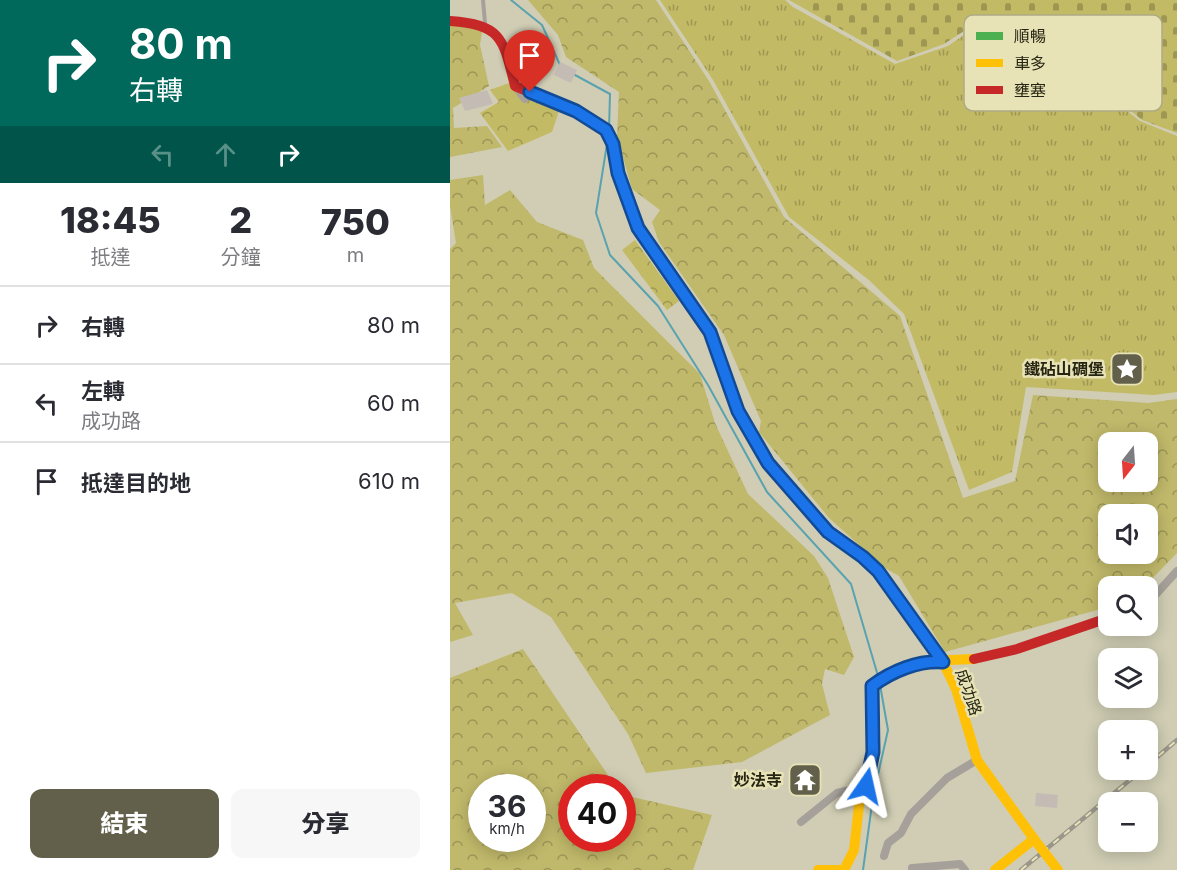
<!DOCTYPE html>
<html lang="zh-TW">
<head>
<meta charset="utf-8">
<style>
	body { margin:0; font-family:Inter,"Noto Sans TC",sans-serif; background:#f7f7f7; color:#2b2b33; height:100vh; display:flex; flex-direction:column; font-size:22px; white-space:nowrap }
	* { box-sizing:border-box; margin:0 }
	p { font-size:20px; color:#7c7c81 }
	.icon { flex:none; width:33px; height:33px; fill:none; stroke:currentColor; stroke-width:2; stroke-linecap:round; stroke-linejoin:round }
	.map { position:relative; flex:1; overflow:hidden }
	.drawer { display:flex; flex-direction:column; background:#fff; width:450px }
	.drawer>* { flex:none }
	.top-card { background:#00695c; color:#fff; overflow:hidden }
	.needle { width:39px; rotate:197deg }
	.tools { position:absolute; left:648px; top:432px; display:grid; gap:12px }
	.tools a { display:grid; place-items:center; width:60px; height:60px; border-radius:12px; background:#fff; box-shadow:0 3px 15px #0003; font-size:30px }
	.speed { position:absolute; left:18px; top:774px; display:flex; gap:12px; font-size:30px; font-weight:700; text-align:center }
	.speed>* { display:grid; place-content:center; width:78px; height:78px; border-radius:50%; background:#fff; box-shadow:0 3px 15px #0003; line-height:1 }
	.speed small { font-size:15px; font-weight:400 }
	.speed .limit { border:9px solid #d22; background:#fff; color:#111 }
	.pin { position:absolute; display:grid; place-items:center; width:51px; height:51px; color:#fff; margin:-62px -26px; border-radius:50% 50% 50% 0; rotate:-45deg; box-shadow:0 0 6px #0007 }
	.pin .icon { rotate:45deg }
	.me { position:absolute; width:66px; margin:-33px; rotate:11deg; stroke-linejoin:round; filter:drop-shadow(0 0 4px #0008) }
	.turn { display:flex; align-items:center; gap:21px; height:126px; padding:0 30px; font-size:27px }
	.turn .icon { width:78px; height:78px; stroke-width:2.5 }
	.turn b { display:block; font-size:42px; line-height:51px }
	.lanes { display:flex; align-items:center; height:57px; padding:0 30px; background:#0003; justify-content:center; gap:30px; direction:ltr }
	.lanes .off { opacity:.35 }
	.eta { display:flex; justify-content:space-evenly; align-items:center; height:102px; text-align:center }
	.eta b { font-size:36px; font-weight:800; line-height:42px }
	.button { display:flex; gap:12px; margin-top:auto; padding:12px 30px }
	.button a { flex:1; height:69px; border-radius:12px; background:#62604b; color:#fff; font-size:24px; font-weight:800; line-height:69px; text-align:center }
	.button a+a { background:#f7f7f7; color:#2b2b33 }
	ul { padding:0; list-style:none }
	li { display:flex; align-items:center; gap:18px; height:78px; padding:0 30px; border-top:2px solid #e1e1e2 }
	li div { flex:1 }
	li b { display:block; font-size:22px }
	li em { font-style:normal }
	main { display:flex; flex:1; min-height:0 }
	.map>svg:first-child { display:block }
	.grass { fill:url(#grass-tufts) }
	.forest { fill:url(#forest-crowns); fill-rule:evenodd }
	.cemetery { fill:url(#cemetery-stones) }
	.park { fill:url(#park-crowns) }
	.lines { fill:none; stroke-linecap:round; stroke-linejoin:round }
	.stream { stroke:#5aa2b0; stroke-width:2 }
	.building { fill:#c4bbb5 }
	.lane { stroke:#a6a09a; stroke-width:4 }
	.street { stroke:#a6a09a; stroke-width:8 }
	.fast { stroke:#4caf50; stroke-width:10 }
	.slow { stroke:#ffc107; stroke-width:10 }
	.jam { stroke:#c62828; stroke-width:10 }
	.rail-casing { stroke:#9a968b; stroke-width:4.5 }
	.rail { stroke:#e8e3b6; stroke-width:2; stroke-dasharray:7; stroke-linecap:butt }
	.slow-bridge { stroke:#ffc107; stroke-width:10 }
	.route-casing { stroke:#114b97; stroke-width:15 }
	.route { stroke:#1a73e8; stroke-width:10 }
	.labels { text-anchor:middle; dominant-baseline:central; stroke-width:5; stroke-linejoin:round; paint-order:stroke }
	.poi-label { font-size:16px; font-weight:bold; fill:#262513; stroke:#e8e3b6; text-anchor:end }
	.street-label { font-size:16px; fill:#262513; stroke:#e8e3b6 }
	.key { fill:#e8e3b6; stroke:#aeaa85; stroke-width:1.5 }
	.key-label { font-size:16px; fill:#262513 }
</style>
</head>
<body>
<main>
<section class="drawer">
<div class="top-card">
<div class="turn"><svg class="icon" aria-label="right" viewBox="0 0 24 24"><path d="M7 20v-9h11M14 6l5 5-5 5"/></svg><div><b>80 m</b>右轉</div></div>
<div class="lanes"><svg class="icon off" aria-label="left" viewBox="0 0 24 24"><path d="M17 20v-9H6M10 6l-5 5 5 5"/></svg><svg class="icon off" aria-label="ahead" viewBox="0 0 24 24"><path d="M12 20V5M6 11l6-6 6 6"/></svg><svg class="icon" aria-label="right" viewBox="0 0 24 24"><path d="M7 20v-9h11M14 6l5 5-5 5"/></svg></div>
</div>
<div class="eta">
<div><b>18:45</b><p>抵達</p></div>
<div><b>2</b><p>分鐘</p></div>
<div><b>750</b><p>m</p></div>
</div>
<ul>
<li><svg class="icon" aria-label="right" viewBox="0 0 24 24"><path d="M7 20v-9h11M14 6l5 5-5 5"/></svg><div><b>右轉</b></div><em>80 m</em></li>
<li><svg class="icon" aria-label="left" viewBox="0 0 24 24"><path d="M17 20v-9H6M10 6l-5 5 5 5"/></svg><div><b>左轉</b><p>成功路</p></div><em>60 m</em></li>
<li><svg class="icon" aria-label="arrive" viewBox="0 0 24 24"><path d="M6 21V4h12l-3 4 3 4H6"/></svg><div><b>抵達目的地</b></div><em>610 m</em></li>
</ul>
<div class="button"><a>結束</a><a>分享</a></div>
</section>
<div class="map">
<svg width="727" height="870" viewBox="0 0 727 870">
	<defs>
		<pattern id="grass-tufts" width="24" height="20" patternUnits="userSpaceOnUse" patternTransform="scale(1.5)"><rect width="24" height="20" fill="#c3ba65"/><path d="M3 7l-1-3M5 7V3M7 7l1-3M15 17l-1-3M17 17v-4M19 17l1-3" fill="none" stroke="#9e9752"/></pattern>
		<pattern id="forest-crowns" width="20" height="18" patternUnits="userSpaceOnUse" patternTransform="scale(1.5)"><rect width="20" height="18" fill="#c0b86a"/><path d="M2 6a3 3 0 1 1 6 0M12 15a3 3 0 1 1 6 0" fill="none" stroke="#9c9556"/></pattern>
		<pattern id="cemetery-stones" width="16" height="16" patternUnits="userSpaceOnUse" patternTransform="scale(1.5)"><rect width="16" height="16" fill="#c3ba65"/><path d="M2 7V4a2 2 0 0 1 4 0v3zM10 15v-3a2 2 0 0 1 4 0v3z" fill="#9e9752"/></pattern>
		<pattern id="park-crowns" width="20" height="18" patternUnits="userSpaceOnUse" patternTransform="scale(1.5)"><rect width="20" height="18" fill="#c3ba65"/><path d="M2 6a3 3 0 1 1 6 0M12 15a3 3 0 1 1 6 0" fill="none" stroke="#9e9752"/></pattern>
	</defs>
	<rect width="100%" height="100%" fill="#d0cdb4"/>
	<path class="grass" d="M 210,0 L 335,0 L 343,7 L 445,64 L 498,46 L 530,24 L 555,27 L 580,40 L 606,55 L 635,88 L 654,93 L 690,121 L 727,136 L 727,392 L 704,395 L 576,387 L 562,472 L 519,490 L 454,314 L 420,281 L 339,217 L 263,80 Z"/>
	<path class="forest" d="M 78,0 L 206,0 L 259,81 L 334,217 L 450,316 L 513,498 L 565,481 L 583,395 L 698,403 L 727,399 L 727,553 L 695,586 L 658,586 L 658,607 L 495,652 L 449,576 L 435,568 L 379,518 L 309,432 L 311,421 L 274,335 L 209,242 L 202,222 L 210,210 L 182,189 L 167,136 L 169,92 L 116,57 L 108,35 ZM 658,442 L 698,442 L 698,482 L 658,482 ZM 658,514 L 698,514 L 698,554 L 658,554 Z
		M 0,22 L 33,25 L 30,45 L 39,86 L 3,108 L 4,128 L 37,126 L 52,147 L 0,157 Z
		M 33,175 L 35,205 L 60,190 L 87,222 L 133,240 L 144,268 L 250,374 L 265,423 L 298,494 L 364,556 L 378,578 L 404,657 L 394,675 L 375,669 L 372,684 L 380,715 L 292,762 L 196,773 L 178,734 L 101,617 L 62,593 L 5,603 L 23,635 L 0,642 L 0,249 L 6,243 L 0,206 L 0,180 Z
		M 73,649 L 166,787 L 122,788 L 122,838 L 172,838 L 173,795 L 262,815 L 243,870 L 0,870 L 0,678 ZM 32,788 L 82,788 L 82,838 L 32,838 Z"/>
	<path class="cemetery" d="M 339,0 L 727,0 L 727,133 L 692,120 L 655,90 L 635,85 L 610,55 L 555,25 L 528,22 L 494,44 L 447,61 Z"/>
	<path class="park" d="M 59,83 L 110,108 L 102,132 L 58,151 L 30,113 L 49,102 L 40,90 Z
		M 185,240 L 229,301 L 217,310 L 172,250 Z"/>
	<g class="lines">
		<path class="stream" d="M 61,0 L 92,25 L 110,65
			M 125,75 L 160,94 L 159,129
			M 157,144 L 146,213 L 160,255 L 208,306 L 258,385 L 317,492 L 401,584 L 428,676
			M 413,870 L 423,797 L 438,730 L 430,685"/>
	</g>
	<path class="building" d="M 110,62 L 127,70 L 121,83 L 104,75 Z
		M 37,90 L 43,104 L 15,111 L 9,98 Z
		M 586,793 L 608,795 L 607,808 L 585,806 Z"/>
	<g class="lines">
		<path class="lane" d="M 33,0 L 35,23"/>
		<path class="street" d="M 66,87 L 75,99
			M 698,603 L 727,571
			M 351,822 L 387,793 L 416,786
			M 434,856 L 438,843 L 451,833 L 461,814 L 497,778 L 527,760
			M 462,868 L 510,864 L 515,870"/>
		<path class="fast" d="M 274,369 L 289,412 L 318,463 L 378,532 L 413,557 L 431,576"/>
		<path class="slow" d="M 431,576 L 493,662 L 506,689 L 527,760 L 584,839 L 545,870
			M 368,870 L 394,870 L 404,850 L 409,805 L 422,759 L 422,686 L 433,678 L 476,661 L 524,659"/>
		<path class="jam" d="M 0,21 C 52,25 53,38 65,86 L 126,111 L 156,130 L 163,144 L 168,173 L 188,228 L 260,331 L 274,369
			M 524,659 L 567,649 L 658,618"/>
		<g class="rail-casing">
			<path id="rail" d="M 698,765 L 727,740
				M 571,870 L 692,770"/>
		</g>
		<use href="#rail" class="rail"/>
		<path class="slow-bridge" d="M 584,839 L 608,870"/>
	</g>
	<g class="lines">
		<g class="route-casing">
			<path id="route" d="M 80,92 L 126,111 L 156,130 L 163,144 L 168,173 L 188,228 L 260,332 L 288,411 L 318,463 L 378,532 L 413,557 L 428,571 L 493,662 C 469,660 442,671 422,686 L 423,752 L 416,786"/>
		</g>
		<use href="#route" class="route"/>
	</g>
	<defs>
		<g id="sight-square" transform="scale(1.725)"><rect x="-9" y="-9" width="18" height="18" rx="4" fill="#62604b" stroke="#e8e3b6"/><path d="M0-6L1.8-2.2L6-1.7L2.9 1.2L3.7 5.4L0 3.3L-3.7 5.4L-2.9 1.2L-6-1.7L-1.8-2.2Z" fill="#fff"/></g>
		<g id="temple-square" transform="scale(1.725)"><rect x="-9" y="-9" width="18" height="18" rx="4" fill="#62604b" stroke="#e8e3b6"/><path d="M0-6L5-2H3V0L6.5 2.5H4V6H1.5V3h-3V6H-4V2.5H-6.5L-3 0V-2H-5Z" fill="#fff"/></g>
	</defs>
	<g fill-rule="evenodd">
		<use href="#sight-square" x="677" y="369"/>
		<use href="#temple-square" x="355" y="780"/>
	</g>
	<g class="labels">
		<g class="poi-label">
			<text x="654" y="369">鐵砧山碉堡</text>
			<text x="332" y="780">妙法寺</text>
		</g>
		<g class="street-label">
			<text transform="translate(519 692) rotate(71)">成功路</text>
		</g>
	</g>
	<rect x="514" y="15" width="198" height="96" rx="9" class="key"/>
	<rect x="526" y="32" width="27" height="8" fill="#4caf50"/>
	<rect x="526" y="59" width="27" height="8" fill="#ffc107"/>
	<rect x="526" y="86" width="27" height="8" fill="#c62828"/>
	<g class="key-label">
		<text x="564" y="42">順暢</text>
		<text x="564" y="69">車多</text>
		<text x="564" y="96">壅塞</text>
	</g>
</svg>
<div class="tools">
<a><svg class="needle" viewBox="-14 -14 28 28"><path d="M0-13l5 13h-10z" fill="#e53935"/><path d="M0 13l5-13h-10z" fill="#7c7c81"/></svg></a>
<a><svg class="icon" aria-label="sound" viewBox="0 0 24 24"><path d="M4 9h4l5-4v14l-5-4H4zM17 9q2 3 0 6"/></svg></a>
<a><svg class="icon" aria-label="search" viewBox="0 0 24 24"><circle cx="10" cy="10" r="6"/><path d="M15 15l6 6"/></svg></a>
<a><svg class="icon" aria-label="layers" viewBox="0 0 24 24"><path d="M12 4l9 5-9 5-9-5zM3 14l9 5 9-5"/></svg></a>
<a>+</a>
<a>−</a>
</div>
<div class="speed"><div>36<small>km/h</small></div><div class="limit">40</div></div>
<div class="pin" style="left:80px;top:92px;background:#d93025"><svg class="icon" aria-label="arrive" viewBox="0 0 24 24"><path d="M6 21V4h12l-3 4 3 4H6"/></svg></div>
<svg class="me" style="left:416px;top:786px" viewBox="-20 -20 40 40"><path d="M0-17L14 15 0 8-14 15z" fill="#1a73e8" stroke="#fff" stroke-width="4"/></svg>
</div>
</main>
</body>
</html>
